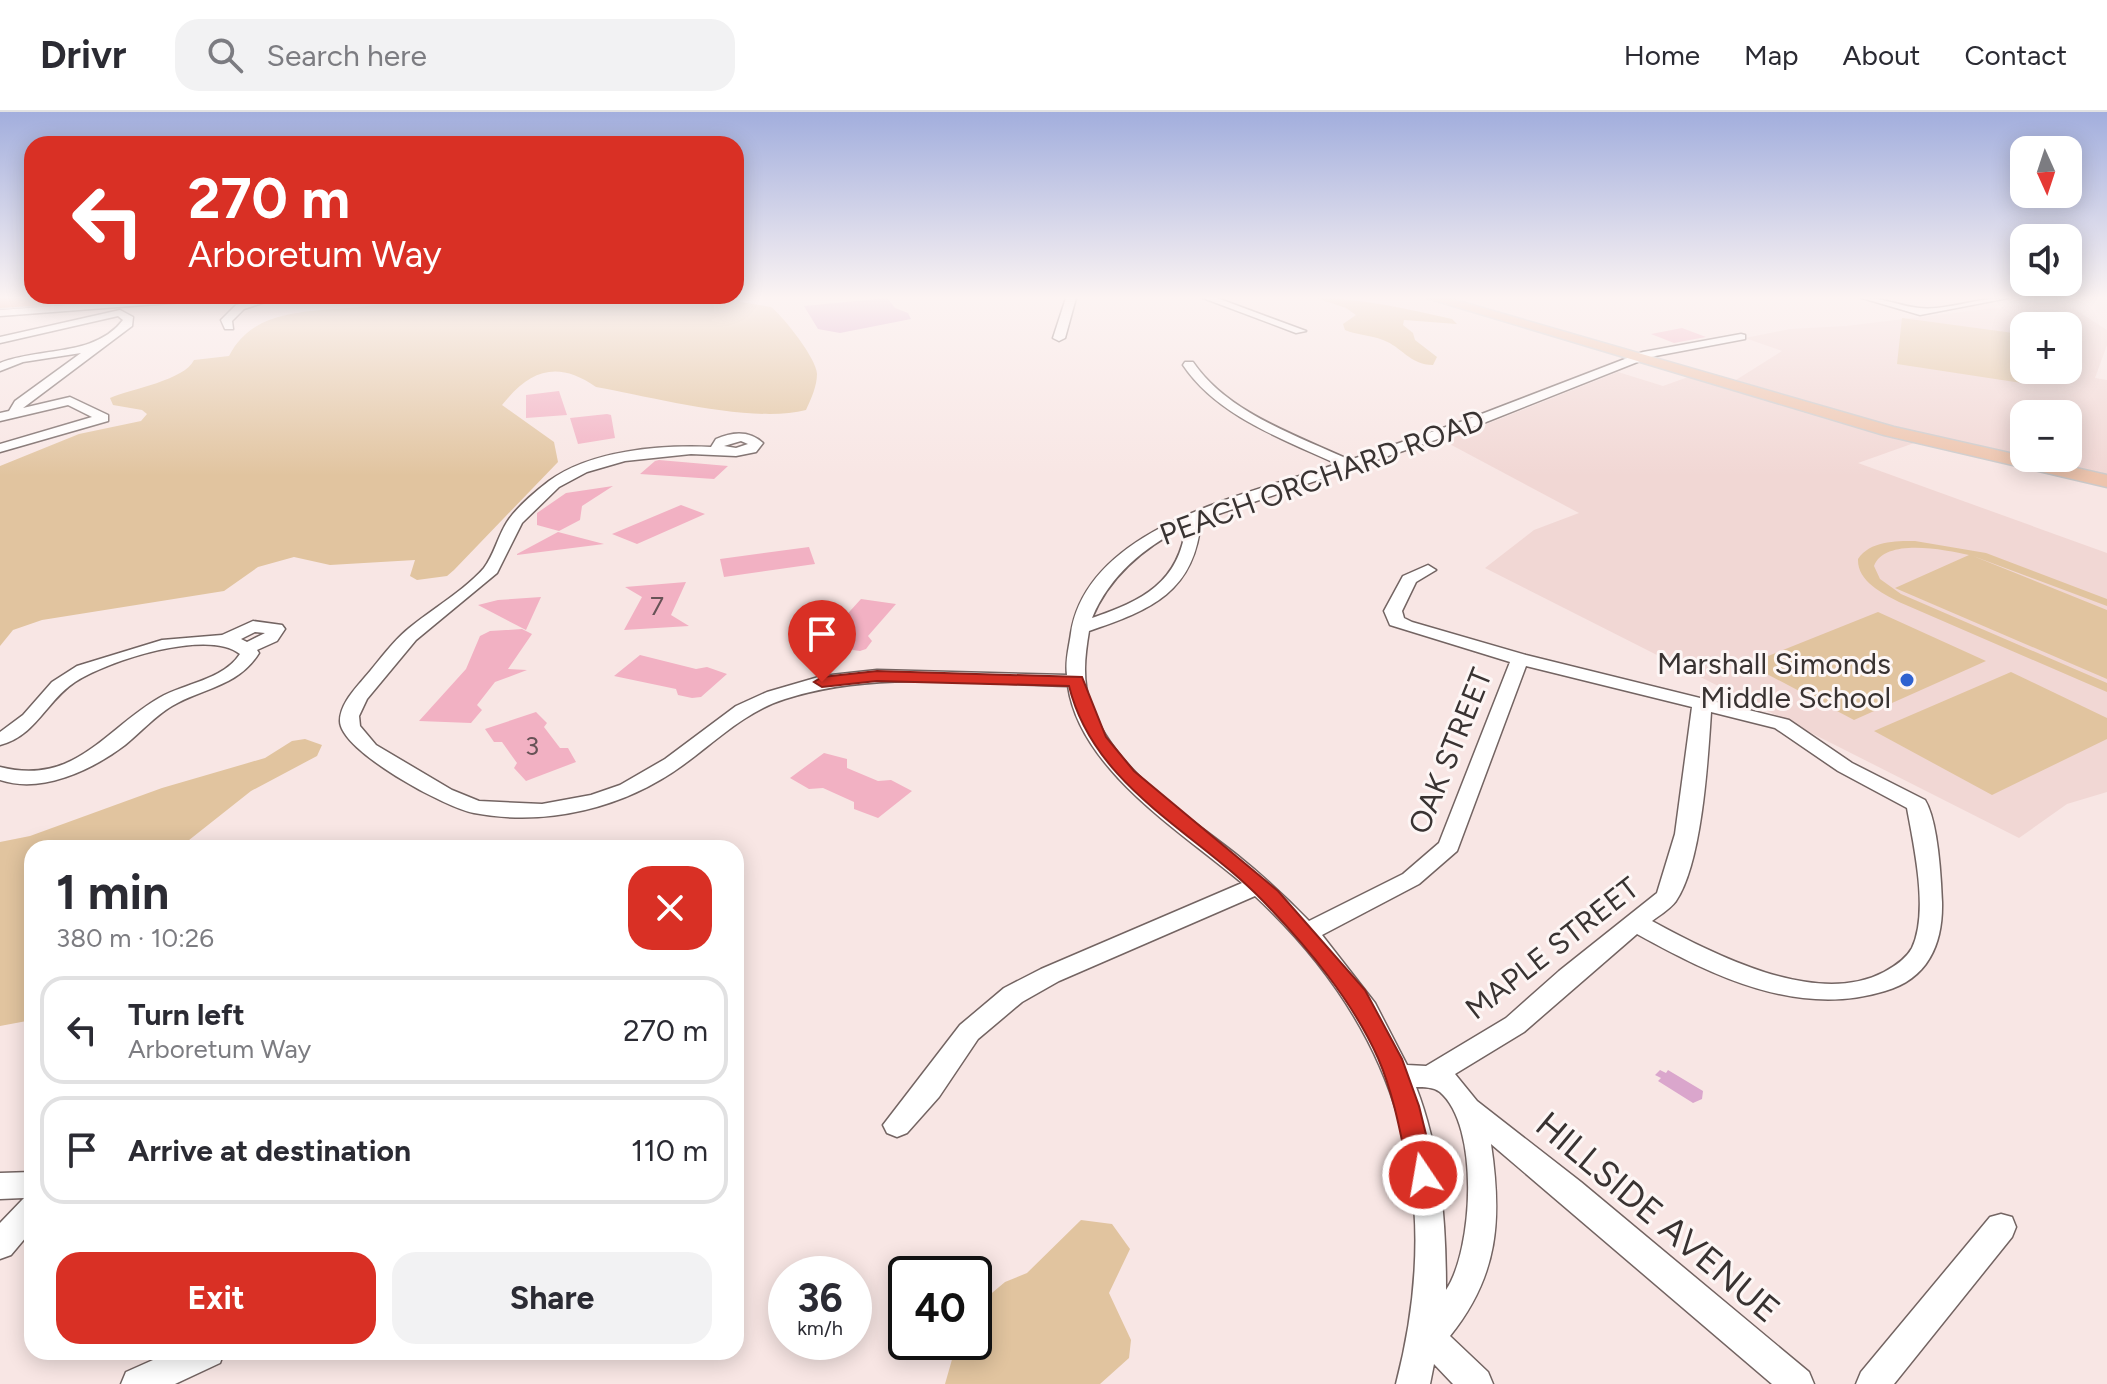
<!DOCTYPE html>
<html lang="en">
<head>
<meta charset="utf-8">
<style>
	body { margin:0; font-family:Figtree,sans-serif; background:#f2f2f3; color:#2b2b33; height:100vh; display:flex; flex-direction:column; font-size:30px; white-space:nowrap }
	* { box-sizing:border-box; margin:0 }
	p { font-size:26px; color:#7c7c81 }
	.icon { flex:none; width:44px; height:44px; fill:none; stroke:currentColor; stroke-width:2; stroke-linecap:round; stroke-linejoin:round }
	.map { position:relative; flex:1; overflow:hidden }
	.details { position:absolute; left:24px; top:728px; width:720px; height:520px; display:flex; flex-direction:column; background:#fff; border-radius:24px; box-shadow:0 4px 20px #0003 }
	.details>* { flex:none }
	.top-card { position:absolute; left:24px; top:24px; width:720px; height:168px; border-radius:24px; box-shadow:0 4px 20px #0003; background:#d93025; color:#fff; overflow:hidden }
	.needle { width:52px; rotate:177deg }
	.tools { position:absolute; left:2010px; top:24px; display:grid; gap:16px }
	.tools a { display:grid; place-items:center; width:72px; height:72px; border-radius:16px; background:#fff; box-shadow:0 4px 20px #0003; font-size:40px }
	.speed { position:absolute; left:768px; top:1144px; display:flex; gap:16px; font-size:40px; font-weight:700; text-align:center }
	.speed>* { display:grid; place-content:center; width:104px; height:104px; border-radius:50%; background:#fff; box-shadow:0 4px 20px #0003; line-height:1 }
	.speed small { font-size:20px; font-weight:400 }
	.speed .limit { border:4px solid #111; border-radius:12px; background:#fff; color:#111 }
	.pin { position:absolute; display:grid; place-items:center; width:68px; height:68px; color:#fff; margin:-82px -34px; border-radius:50% 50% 50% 0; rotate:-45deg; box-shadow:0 0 8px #0007 }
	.pin .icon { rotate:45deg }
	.me { position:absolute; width:88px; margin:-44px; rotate:348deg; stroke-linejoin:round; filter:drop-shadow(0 0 6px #0008) }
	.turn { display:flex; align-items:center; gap:28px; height:168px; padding:0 32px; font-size:36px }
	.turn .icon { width:104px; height:104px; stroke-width:2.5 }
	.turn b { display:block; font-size:56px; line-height:68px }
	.round { display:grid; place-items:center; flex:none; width:84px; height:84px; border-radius:24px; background:#f2f2f3 }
	.overview { display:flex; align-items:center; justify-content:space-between; height:136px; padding:0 32px }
	h1 { font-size:48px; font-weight:700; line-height:60px }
	.cta { display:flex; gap:16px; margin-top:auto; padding:16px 32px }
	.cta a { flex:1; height:92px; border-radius:24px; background:#d93025; color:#fff; font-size:32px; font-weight:700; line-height:92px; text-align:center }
	.cta a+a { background:#f2f2f3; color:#2b2b33 }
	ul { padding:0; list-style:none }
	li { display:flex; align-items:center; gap:24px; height:108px; margin:0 16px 12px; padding:0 16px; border:4px solid #e1e1e2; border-radius:24px }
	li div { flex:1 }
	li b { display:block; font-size:30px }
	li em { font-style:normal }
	header { display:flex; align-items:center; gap:48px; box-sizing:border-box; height:112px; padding:0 40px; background:#fff; border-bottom:2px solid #e1e1e2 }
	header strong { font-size:38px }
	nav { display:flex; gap:44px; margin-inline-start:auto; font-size:28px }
	.search { width:560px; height:72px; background:#f2f2f3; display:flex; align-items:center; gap:20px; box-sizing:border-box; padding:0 28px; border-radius:24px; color:#7c7c81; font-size:30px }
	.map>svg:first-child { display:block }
	.built { fill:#f1d7d4; fill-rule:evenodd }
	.green { fill:#e1c49f }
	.water { fill:#daa6cc }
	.building { fill:#f2b1c3 }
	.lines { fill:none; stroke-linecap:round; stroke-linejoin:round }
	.minor-casing { stroke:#736462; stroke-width:3 }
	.major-casing { stroke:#cccaca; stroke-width:3 }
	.highway-casing { stroke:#cccaca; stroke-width:3 }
	.minor { fill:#fff; fill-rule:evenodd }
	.major { fill:#edc4ad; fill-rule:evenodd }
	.highway { fill:#e19c76; fill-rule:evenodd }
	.route { fill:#d93025; stroke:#8d1f18; stroke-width:2 }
	.poi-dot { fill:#2f62d0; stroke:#fdf6f5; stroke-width:3 }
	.labels { text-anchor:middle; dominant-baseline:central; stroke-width:6; stroke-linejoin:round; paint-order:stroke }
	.number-label { font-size:26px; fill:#675256 }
	.street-label { font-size:30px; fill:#393332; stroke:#fdf6f5 }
	.poi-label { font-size:30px; fill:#393332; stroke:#fdf6f5; text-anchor:end }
	.near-street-label { font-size:36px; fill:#393332; stroke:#fdf6f5 }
</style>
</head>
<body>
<header>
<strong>Drivr</strong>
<div class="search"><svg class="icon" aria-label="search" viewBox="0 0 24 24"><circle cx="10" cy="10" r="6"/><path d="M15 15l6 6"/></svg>Search here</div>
<nav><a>Home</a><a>Map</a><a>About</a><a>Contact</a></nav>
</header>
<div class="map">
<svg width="2107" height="1272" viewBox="0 0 2107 1272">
	<rect width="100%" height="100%" fill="#f8e6e4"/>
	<path class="built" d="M 2060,188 L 2107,218 L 2107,233 L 2095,266 L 2107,268 L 2107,363 L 2030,346 L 2068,346 L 2068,302 L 2024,302 L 2024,345 L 1902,317 L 1736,268 L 1782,239 L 1745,226 L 1790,217 L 1846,214 ZM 2024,214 L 2068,214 L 2068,258 L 2024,258 Z
		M 1618,260 L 1663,274 L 1691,264 L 1917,330 L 1858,351 L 2107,441 L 2107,680 L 2067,692 L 2019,726 L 1485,456 L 1534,418 L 1579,401 L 1444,329 Z"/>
	<path class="green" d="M 399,186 L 717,186 L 771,195 C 783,204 817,247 817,262 C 817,274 811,287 806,298 C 753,312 652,285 596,275 C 557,248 530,258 502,293 L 554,330 L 558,350 L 454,458 L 447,464 L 417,468 L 410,464 L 415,448 L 330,453 L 294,445 L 258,455 L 224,479 L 42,508 L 13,518 L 0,534 L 0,354 L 79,322 L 141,309 L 147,302 L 142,298 L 113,293 L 110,286 C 131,277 185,268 194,248 L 229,244 C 261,181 345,208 399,186 Z
		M 1316,186 C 1362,186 1407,197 1452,207 L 1457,212 L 1404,208 L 1403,213 L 1413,221 L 1415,228 L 1437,245 L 1433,253 C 1410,253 1402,235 1383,228 C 1370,223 1357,223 1345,218 L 1343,212 L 1356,203 L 1346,196 Z
		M 1902,206 L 2021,222 L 2028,272 L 1897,252 Z
		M 1915,429 L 1986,441 L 2107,487 L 2107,494 L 1973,444 L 2107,498 L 2107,567 L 1895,476 L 1969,443 C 1946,438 1885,425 1874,454 L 1880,467 L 1901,482 L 2107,571 L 2107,580 L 1899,490 C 1882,481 1857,469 1858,447 C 1870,429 1895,429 1915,429 Z
		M 1878,500 L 1986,549 L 1854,608 L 1748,552 Z
		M 2011,560 L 2107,606 L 2107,627 L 1992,683 L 1874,619 Z
		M 305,627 L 322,633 L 317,644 L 251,679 L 179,736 L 32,736 L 32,908 L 0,914 L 0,730 L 30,724 L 162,676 L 265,646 L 292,629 Z
		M 1081,1108 L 1112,1112 L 1130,1137 L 1109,1181 L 1131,1228 L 1129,1246 L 1100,1272 L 945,1272 L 957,1230 L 974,1230 L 974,1196 L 1005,1170 L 1027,1161 Z"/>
	<path class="water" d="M 887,186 L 895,196 L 908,201 L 911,207 L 840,221 L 818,217 L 804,194 Z
		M 1660,958 L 1666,961 L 1668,958 L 1703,979 L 1702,987 L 1693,991 L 1658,969 L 1661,966 L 1655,963 Z"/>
	<path class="building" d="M 1682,216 L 1706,225 L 1674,231 L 1651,222 Z
		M 559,279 L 567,303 L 526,306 L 526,283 Z
		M 607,302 L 611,303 L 615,326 L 578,332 L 570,306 Z
		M 655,349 L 659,348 L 728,354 L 714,367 L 640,362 Z
		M 613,374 L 582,394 L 580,408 L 559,419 L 537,413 L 537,401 L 566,381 Z
		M 681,393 L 705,402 L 637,432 L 612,422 Z
		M 558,420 L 604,432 L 517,443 L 517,442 Z
		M 809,435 L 815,452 L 724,465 L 720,447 Z
		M 686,470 L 671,503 L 689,514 L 624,518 L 642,485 L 625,475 Z
		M 541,485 L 526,518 L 478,493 L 498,488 Z
		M 861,487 L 896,492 L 868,524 L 872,529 L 866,537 L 860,539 L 819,533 Z
		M 522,517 L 532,522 L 508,557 L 527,558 L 495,570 L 477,593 L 482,598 L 471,611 L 419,609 L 466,557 L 480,524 L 490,519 Z
		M 640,543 L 696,557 L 707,555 L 727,562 L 701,585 L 692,586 L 678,583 L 676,577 L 614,564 Z
		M 536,600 L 547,611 L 544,615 L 560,636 L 568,636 L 576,650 L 526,669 L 514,656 L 517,651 L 502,630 L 494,630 L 485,617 Z
		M 824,641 L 847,647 L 847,656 L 878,669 L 891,668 L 912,679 L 878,706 L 854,697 L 854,690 L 823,676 L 809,677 L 790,666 Z"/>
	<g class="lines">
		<g class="minor-casing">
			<path id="minor" d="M 160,186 L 202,186 L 197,189 L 0,204 L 0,198 Z
				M 262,186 L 278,186 L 244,197 L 232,209 L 233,217 L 225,217 L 221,208 L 236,193 Z
				M 1066,186 L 1076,186 L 1065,226 L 1059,229 L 1053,226 Z
				M 1203,186 L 1217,186 L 1306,219 L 1296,221 Z
				M 1862,186 C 1882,185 1899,194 1919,196 C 1946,199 1979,185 2008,186 L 1920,203 Z
				M 120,198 L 133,205 L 132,214 L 23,296 L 70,285 L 108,303 L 108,309 L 0,340 L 0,332 L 92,305 L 68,293 L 0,309 L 0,301 L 9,299 L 15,289 L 81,241 L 23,250 L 0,259 L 0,251 C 40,235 95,245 123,208 L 118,204 L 0,231 L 0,225 Z
				M 1741,222 L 1745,223 L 1745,227 L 1650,245 L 1476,314 L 1201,408 C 1195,480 1151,498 1089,519 C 1085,543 1082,567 1090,591 C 1113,658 1184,701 1237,743 C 1263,764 1286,785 1309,809 L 1403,762 L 1439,731 L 1510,550 L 1390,513 L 1384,499 L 1403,464 L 1428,453 L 1436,458 L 1416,470 L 1402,499 L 1404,506 L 1412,510 L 1526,543 L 1789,608 L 1852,651 L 1925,688 C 1938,709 1941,765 1942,790 C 1943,832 1928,867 1885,879 C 1798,906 1713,864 1637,822 L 1524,920 L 1455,962 L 1477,989 L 1581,1070 L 1809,1260 L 1814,1272 L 1772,1272 L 1491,1032 C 1502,1107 1499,1163 1450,1224 L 1488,1260 L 1493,1272 L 1453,1272 L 1434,1252 L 1430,1272 L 1396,1272 C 1446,1079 1400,919 1255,784 L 1059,869 L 1022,890 L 978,927 L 939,985 L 907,1021 L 897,1025 L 887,1021 L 883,1013 L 960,913 L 1004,876 L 1041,857 L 1242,771 C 1182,720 1080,658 1068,574 C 975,572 876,558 785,587 C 746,599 716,629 683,653 C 624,696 547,715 474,701 C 446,696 340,639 340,609 C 340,592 355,577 365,565 C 379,549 392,530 408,517 C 431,498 466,477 484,456 C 494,443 498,424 507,410 C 516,396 536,379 549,369 C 592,338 660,333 711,335 L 716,327 C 732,320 749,318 763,331 L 756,340 L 736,344 L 691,342 L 625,349 L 587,360 L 559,375 L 522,411 L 497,461 L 416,528 L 367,587 L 359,604 L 360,614 L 376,633 L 452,678 L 479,689 L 542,692 L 591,683 L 620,673 L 665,647 L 736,594 L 767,580 L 822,564 L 877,558 L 1067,563 C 1065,548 1069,536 1071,521 C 1088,413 1250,382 1337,352 C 1283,327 1217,304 1183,253 L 1185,250 L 1193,250 C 1228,301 1296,323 1350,348 L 1466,308 L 1643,240 ZM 741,329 L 748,332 L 736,336 L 724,334 ZM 1186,414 C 1179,471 1142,489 1092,506 C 1110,463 1144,435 1186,414 ZM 1526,554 L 1692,595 L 1675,722 L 1657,781 L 1559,859 L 1506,906 L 1426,954 L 1407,953 L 1375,891 L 1322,823 L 1419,772 L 1457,739 ZM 1711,600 L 1775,616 L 1838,659 L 1907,696 C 1914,735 1929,800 1912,836 C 1906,847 1895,854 1884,860 C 1816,896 1713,842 1652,809 C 1660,803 1670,797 1676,789 C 1702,751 1708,647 1711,600 ZM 1416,975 C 1424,975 1433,975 1440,980 C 1480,1014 1473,1138 1446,1178 C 1446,1110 1441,1039 1416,975 Z
				M 253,509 L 282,513 L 285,517 L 277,529 L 257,538 L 259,541 C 239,574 203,576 172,594 C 155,604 141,620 125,633 C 92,658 42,682 0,668 L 0,655 C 75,674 104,618 159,586 C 185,571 223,568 240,542 C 208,516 107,549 75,570 C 46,589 36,624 0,633 L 0,620 L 23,603 L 52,570 L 77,554 L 162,528 L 222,523 ZM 255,520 L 265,521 L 247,530 L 241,527 Z
				M 32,1060 L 32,1118 L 11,1143 L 0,1147 L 0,1111 L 24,1086 L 0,1087 L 0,1061 Z
				M 2001,1102 L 2012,1105 L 2016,1115 L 2012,1125 L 1894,1272 L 1856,1272 L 1861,1260 L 1990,1105 Z
				M 171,1240 L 224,1240 L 220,1251 L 175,1272 L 121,1272 L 126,1260 Z"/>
		</g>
		<g class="major-casing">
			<path id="major" d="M 1427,186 L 1448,186 L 1894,315 L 2107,363 L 2107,375 L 1884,323 Z"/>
		</g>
		<g class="highway-casing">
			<path id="highway" d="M 0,186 L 83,186 L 75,191 L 0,196 Z"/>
		</g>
		<use href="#minor" class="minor"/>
		<use href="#major" class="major"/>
		<use href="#highway" class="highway"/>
	</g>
	<linearGradient id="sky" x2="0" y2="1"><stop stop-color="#a2aedd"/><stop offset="0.51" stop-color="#fcf4f3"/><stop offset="1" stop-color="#fcf4f3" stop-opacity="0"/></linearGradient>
	<rect width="2107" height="364" fill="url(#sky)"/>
	<path class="route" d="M 877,559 L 1082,565 L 1106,625 L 1134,659 L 1278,779 L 1365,878 L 1402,947 L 1419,994 L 1436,1063 L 1432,1071 L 1423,1075 L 1413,1071 L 1409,1063 C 1401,1024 1394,983 1378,946 C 1352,888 1308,836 1264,790 C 1196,719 1094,676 1069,574 L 877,569 L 822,575 L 814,570 L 822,565 Z"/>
	<circle class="poi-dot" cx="1907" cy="568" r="8"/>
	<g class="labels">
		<g class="number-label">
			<text x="657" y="494">7</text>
			<text x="532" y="634">3</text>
		</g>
		<g class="street-label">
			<text transform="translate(1322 365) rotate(-20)">PEACH ORCHARD ROAD</text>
			<text transform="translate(1450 639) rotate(-68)">OAK STREET</text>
			<text transform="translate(1552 836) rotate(-38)">MAPLE STREET</text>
		</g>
		<g class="poi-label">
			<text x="1891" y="551">Marshall Simonds<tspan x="1891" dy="34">Middle School</tspan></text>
		</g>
		<g class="near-street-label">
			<text transform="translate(1658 1105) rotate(40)">HILLSIDE AVENUE</text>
		</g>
	</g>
</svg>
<div class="tools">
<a><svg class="needle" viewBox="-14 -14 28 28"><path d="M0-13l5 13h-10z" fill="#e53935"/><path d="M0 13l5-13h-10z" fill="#7c7c81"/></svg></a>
<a><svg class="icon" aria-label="sound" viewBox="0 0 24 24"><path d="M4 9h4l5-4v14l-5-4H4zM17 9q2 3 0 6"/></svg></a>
<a>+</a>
<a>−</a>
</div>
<div class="speed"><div>36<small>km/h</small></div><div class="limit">40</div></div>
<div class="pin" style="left:822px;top:570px;background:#d93025"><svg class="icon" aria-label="arrive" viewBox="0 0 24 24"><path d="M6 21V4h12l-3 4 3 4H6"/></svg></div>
<svg class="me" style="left:1423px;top:1063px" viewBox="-20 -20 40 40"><circle r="17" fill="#d93025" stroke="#fff" stroke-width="3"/><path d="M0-11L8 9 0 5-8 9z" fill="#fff"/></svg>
<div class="top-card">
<div class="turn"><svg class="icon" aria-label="left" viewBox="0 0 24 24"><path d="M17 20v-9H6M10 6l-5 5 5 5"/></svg><div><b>270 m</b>Arboretum Way</div></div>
</div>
<section class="details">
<div class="overview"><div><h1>1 min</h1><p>380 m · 10:26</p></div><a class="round" style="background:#d93025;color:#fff"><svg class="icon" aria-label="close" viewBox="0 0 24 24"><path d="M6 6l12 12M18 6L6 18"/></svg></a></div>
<ul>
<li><svg class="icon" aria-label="left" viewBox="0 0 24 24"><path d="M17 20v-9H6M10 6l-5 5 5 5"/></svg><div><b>Turn left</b><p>Arboretum Way</p></div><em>270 m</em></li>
<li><svg class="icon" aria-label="arrive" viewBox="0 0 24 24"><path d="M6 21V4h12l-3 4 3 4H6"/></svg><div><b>Arrive at destination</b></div><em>110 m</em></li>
</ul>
<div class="cta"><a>Exit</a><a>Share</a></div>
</section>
</div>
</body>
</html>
